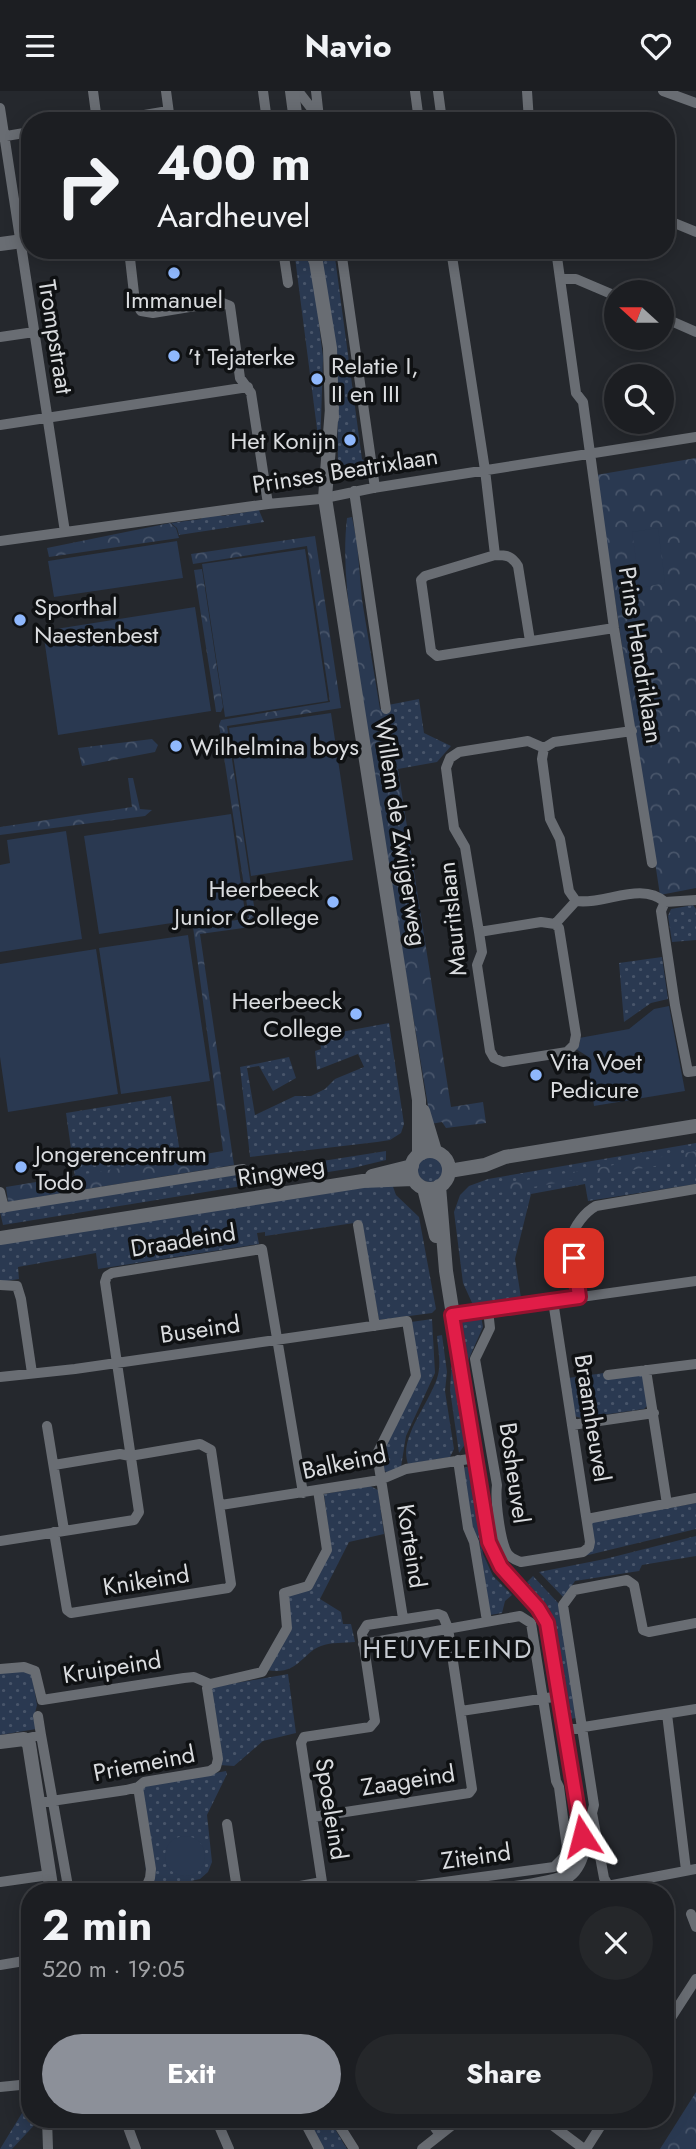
<!DOCTYPE html>
<html lang="en">
<head>
<meta charset="utf-8">
<style>
	body { margin:0; font-family:Jost,sans-serif; background:#25272a; color:#f1f3f6; height:100vh; display:flex; flex-direction:column; font-size:26px; white-space:nowrap }
	* { box-sizing:border-box; margin:0 }
	p { font-size:23px; color:#a0a2a5 }
	.icon { flex:none; width:38px; height:38px; fill:none; stroke:currentColor; stroke-width:2; stroke-linecap:round; stroke-linejoin:round }
	.map { position:relative; flex:1; overflow:hidden }
	.details { position:absolute; left:21px; top:1792px; width:653px; height:245px; display:flex; flex-direction:column; background:#1c1e22; border-radius:28px; box-shadow:0 4px 18px #0003,0 0 0 2px #3a3c40 }
	.details>* { flex:none }
	.top-card { position:absolute; left:21px; top:21px; width:654px; height:147px; border-radius:28px; box-shadow:0 4px 18px #0003,0 0 0 2px #3a3c40; background:#1c1e22; color:#f1f3f6; overflow:hidden }
	.needle { width:46px; rotate:291deg }
	.tools { position:absolute; left:604px; top:189px; display:grid; gap:14px }
	.tools a { display:grid; place-items:center; width:70px; height:70px; border-radius:50%; background:#1c1e22; box-shadow:0 4px 18px #0003,0 0 0 2px #3a3c40; font-size:35px }
	.pin { position:absolute; display:grid; place-items:center; width:60px; height:60px; color:#fff; margin:-30px; border-radius:14px; box-shadow:0 4px 10px #0006 }
	.me { position:absolute; width:77px; margin:-38px; rotate:351deg; stroke-linejoin:round; filter:drop-shadow(0 0 5px #0008) }
	.turn { display:flex; align-items:center; gap:24px; height:147px; padding:0 21px; font-size:32px }
	.turn .icon { width:91px; height:91px; stroke-width:2.5 }
	.turn b { display:block; font-size:49px; line-height:60px }
	.round { display:grid; place-items:center; flex:none; width:74px; height:74px; border-radius:37px; background:#25272a }
	.overview { display:flex; align-items:center; justify-content:space-between; height:119px; padding:0 21px }
	h1 { font-size:42px; font-weight:700; line-height:52px }
	.primary-button { display:flex; gap:14px; margin-top:auto; padding:14px 21px }
	.primary-button a { flex:1; height:80px; border-radius:42px; background:#8c9099; color:#fff; font-size:28px; font-weight:700; line-height:80px; text-align:center }
	.primary-button a+a { background:#25272a; color:#f1f3f6 }
	header { display:flex; justify-content:space-between; align-items:center; height:91px; padding:0 21px; background:#1c1e22; font-size:32px; font-weight:700 }
	.map>svg:first-child { display:block }
	.grass { fill:url(#grass-dots) }
	.forest { fill:url(#forest-crowns) }
	.pitch { fill:#2a3951 }
	.lines { fill:none; stroke-linecap:round; stroke-linejoin:round }
	.street { stroke:#696d73; stroke-width:10 }
	.secondary { stroke:#696d73; stroke-width:14 }
	.route-casing { stroke:#92132f; stroke-width:18 }
	.route { stroke:#e11d48; stroke-width:12 }
	.poi-dot { fill:#8fb8fd; stroke:#0f1113; stroke-width:2.5 }
	.labels { text-anchor:middle; dominant-baseline:central; stroke-width:7; stroke-linejoin:round; paint-order:stroke }
	.poi-label { font-size:24px; fill:#dadcdf; stroke:#0f1113; text-anchor:start }
	.street-label { font-size:24px; fill:#dadcdf; stroke:#0f1113 }
	.neighbourhood-label { font-size:26px; letter-spacing:2px; fill:#c7cbd2; stroke:#0f1113 }
</style>
</head>
<body>
<header><svg class="icon" aria-label="menu" viewBox="0 0 24 24"><path d="M4 6h16M4 12h16M4 18h16"/></svg>Navio<svg class="icon" aria-label="heart" viewBox="0 0 24 24"><path d="M12 20l-8-8c-3-5 5-10 8-4 3-6 11-1 8 4z"/></svg></header>
<div class="map">
<svg width="696" height="2058" viewBox="0 0 696 2058">
	<defs>
		<pattern id="grass-dots" width="8" height="8" patternUnits="userSpaceOnUse" patternTransform="scale(1.75)"><rect width="8" height="8" fill="#2a3951"/><path d="M2 2h.1M6 6h.1" fill="none" stroke="#48556a" stroke-width="1.8" stroke-linecap="round"/></pattern>
		<pattern id="forest-crowns" width="20" height="18" patternUnits="userSpaceOnUse" patternTransform="scale(1.75)"><rect width="20" height="18" fill="#2a3951"/><path d="M2 6a3 3 0 1 1 6 0M12 15a3 3 0 1 1 6 0" fill="none" stroke="#48556a"/></pattern>
	</defs>
	<rect width="100%" height="100%" fill="#25282d"/>
	<path class="grass" d="M 294,159 L 307,159 L 315,200 L 323,266 L 320,361 Z
		M 321,159 L 334,159 L 362,368 L 370,376 L 338,380 L 337,293 Z
		M 258,417 L 264,431 L 179,444 L 177,437 L 171,432 L 201,428 L 203,425 L 218,423 L 222,425 L 247,421 Z
		M 419,608 L 424,642 L 451,655 L 437,671 L 398,678 C 386,659 391,636 388,614 Z
		M 693,814 L 696,818 L 696,849 L 672,851 L 668,825 L 671,818 Z
		M 662,866 L 668,908 L 651,912 L 624,931 L 619,872 Z
		M 389,932 L 404,1033 L 401,1042 L 390,1049 L 377,1051 L 250,1066 L 240,976 L 289,966 L 296,987 L 273,1000 L 259,975 L 247,977 L 255,1024 L 295,1005 L 311,1005 L 325,998 L 335,988 L 364,976 L 358,963 L 317,979 L 315,960 L 321,958 L 319,945 Z
		M 171,1005 L 181,1068 L 75,1086 L 66,1022 Z
		M 696,1052 L 696,1093 L 588,1110 L 585,1093 L 531,1103 L 515,1168 L 521,1207 L 473,1214 L 463,1192 L 454,1121 L 460,1104 L 469,1095 L 488,1088 Z
		M 386,1060 L 386,1069 L 353,1077 L 3,1134 L 0,1121 Z
		M417 1078a13 13 0 1 1 26 0a13 13 0 1 1-26 0Z
		M 392,1093 L 396,1104 L 419,1126 L 436,1218 L 432,1222 L 379,1229 L 361,1131 L 265,1145 L 265,1141 L 257,1142 L 259,1153 L 98,1178 L 96,1162 L 18,1176 L 19,1188 L 0,1191 L 0,1153 L 254,1111 Z
		M 481,1225 L 483,1236 L 467,1272 L 460,1232 L 467,1227 Z
		M 432,1228 L 435,1282 L 406,1345 L 401,1376 L 388,1382 L 383,1379 L 380,1363 L 420,1287 L 411,1231 Z
		M 442,1244 L 447,1281 L 445,1300 L 454,1358 L 450,1366 L 408,1373 C 398,1346 431,1311 438,1284 C 441,1272 438,1258 437,1245 Z
		M 452,1269 L 466,1352 L 459,1362 L 450,1299 Z
		M 604,1282 L 647,1282 L 647,1315 L 644,1318 L 581,1327 L 574,1325 L 568,1287 Z
		M 470,1376 L 483,1463 L 493,1485 L 512,1504 L 505,1510 L 502,1522 L 490,1524 L 479,1448 L 472,1438 L 462,1377 Z
		M 370,1395 L 378,1399 L 384,1443 L 349,1451 L 320,1508 L 341,1521 L 343,1533 L 351,1533 L 355,1551 C 345,1552 331,1551 321,1555 C 302,1562 298,1585 267,1579 L 291,1535 L 287,1504 L 310,1499 L 331,1459 L 324,1403 Z
		M 696,1412 L 696,1438 L 580,1466 L 591,1458 L 591,1431 Z
		M 696,1445 L 696,1465 L 642,1474 L 639,1480 L 575,1490 L 564,1507 L 539,1481 L 605,1468 Z
		M 533,1485 L 560,1514 L 576,1627 L 570,1628 L 551,1521 L 527,1491 Z
		M 24,1579 L 32,1584 L 37,1614 L 35,1622 L 36,1638 L 0,1644 L 0,1582 Z
		M 288,1583 L 296,1642 L 263,1650 L 234,1675 L 219,1674 L 209,1599 L 213,1596 Z
		M 226,1680 L 227,1683 L 207,1724 L 212,1771 L 208,1781 L 200,1788 L 173,1794 L 170,1801 L 147,1799 L 141,1700 L 145,1695 Z
		M 30,2009 L 30,2028 L 39,2029 L 12,2058 L 0,2058 Z
		M 308,2028 L 329,2028 L 347,2058 L 323,2058 Z"/>
	<path class="forest" d="M 696,367 L 696,797 L 660,804 L 596,384 Z
		M 352,426 L 357,451 L 362,509 L 380,618 L 389,620 L 390,663 L 398,678 L 451,1016 L 483,1011 L 486,1032 L 446,1037 L 442,1031 L 431,1033 C 408,893 383,753 363,612 C 355,552 340,488 347,427 Z
		M 170,432 L 176,437 L 179,447 L 49,466 L 47,457 Z
		M 315,445 L 341,617 L 227,635 L 257,835 L 200,843 L 234,1074 L 8,1111 L 6,1096 L 223,1060 L 193,836 L 249,827 L 219,634 L 221,629 L 330,611 L 307,455 L 193,473 L 191,463 Z
		M 202,478 L 223,616 L 221,621 L 216,621 L 215,614 L 194,479 Z
		M 152,648 L 158,654 L 155,661 L 82,675 L 78,657 Z
		M 128,687 L 133,687 L 140,718 L 152,719 L 145,725 L 0,744 L 0,736 L 132,716 Z
		M 696,1060 L 696,1068 L 498,1102 L 497,1094 Z
		M 696,2001 L 696,2058 L 660,2058 Z"/>
	<path class="pitch" d="M 658,437 L 665,492 L 640,497 L 632,441 Z
		M 177,450 L 183,487 L 54,506 L 48,470 Z
		M 305,458 L 328,610 L 225,626 L 202,473 Z
		M 195,516 L 211,620 L 58,644 L 43,540 Z
		M 331,622 L 353,769 L 251,785 L 229,637 Z
		M 231,723 L 245,821 L 99,843 L 84,745 Z
		M 66,740 L 82,848 L 0,861 L 0,774 L 10,772 L 7,749 Z
		M 188,844 L 210,990 L 121,1003 L 99,857 Z
		M 96,858 L 118,1003 L 8,1021 L 0,966 L 0,873 Z
		M 669,915 L 685,1000 L 594,1015 L 587,965 L 576,958 L 580,952 L 579,947 L 629,938 L 654,918 Z
		M165 1765a20 20 0 1 1 40 0a20 20 0 1 1-40 0Z"/>
	<g class="lines">
		<path class="street" d="M 93,0 L 97,30
			M 166,0 L 170,30
			M 263,0 L 267,30
			M 298,0 L 319,27
			M 316,0 L 319,27
			M 415,0 L 419,30
			M 438,0 L 442,30
			M 527,0 L 529,30
			M 663,0 L 696,12
			M 0,17 L 65,441
			M 109,30 L 168,20
			M 0,46 L 30,41
			M 667,129 L 696,141
			M 129,159 L 135,211 L 141,220 L 153,222 L 220,211 L 230,215 L 240,287 L 251,302 L 268,413
			M 283,159 L 288,192
			M 341,159 L 375,397
			M 451,159 L 485,379 L 495,464
			M 556,159 L 576,302 L 583,311 L 614,537 L 652,772
			M 560,188 L 576,188 L 616,205
			M 662,226 L 696,241
			M 0,246 L 34,241
			M 0,334 L 248,296
			M 354,400 L 386,618
			M 0,450 L 268,413 L 320,408 L 373,397 L 696,346
			M 530,550 L 518,475 C 512,465 507,464 495,464 L 425,485 L 421,489 L 431,560 L 437,565 L 614,537
			M 544,657 L 542,668 L 550,728 L 560,748 L 569,800 L 576,810
			M 665,811 L 696,809
			M 555,833 L 559,837 L 576,944 L 574,954 L 567,961 L 503,971 L 494,967 L 490,960 L 477,874 L 482,861 L 479,841 L 465,756 L 454,737 L 446,677 L 450,667 L 459,661 L 528,650 L 544,657 L 554,651 L 632,640
			M 479,841 L 541,831 L 555,833 L 576,810 C 605,814 641,790 665,811 L 661,820 L 675,914 L 688,981 L 696,980
			M 0,1101 L 4,1117
			M 0,1117 L 243,1078
			M 358,1134 L 375,1235
			M 0,1194 L 17,1195 L 21,1208 L 32,1282
			M 579,1206 L 571,1148 C 574,1135 585,1121 596,1115 L 696,1098
			M 488,1219 L 490,1237 L 475,1268 L 497,1394 C 495,1409 500,1449 507,1462 C 511,1468 516,1469 521,1471 L 583,1461 L 589,1456 L 590,1451 L 553,1210
			M 452,1224 L 696,1190
			M 646,1279 L 667,1413
			M 608,1284 L 696,1273
			M 0,1286 L 75,1278 L 407,1230 L 416,1285 L 377,1363 L 403,1527
			M 572,1334 L 654,1322
			M 47,1335 L 64,1439
			M 458,1369 L 468,1437 L 474,1451 L 487,1530
			M 54,1374 L 120,1363 L 130,1365 L 200,1353 L 211,1359 L 231,1493 L 228,1497 L 71,1522 L 67,1519 L 54,1441
			M 221,1414 L 380,1389 L 406,1378 L 475,1367
			M 587,1428 L 696,1407
			M 0,1450 L 134,1429 L 139,1421 L 105,1191 L 107,1185 L 112,1182 L 262,1158 L 303,1402
			M 363,1553 L 520,1525 L 531,1532 L 556,1690 L 559,1696 L 567,1757 L 565,1765 L 554,1776 L 408,1796 L 398,1801
			M 0,1578 L 24,1576 L 35,1580 L 42,1609 L 184,1587 L 194,1586 L 210,1593
			M 210,1593 L 262,1581 L 287,1537 L 284,1502 L 308,1495 L 327,1459 L 318,1399
			M 461,1620 L 560,1605
			M 667,1623 L 686,1779
			M 38,1625 L 41,1644
			M 565,1639 L 696,1618
			M 24,1648 L 41,1644 L 69,1801
			M 138,1696 L 151,1778 L 150,1787 L 144,1801
			M 38,1712 L 126,1699 L 138,1696 L 144,1691 L 210,1680 L 216,1676 L 218,1668 L 207,1597 L 210,1593
			M 313,1726 L 469,1702 L 472,1698 L 448,1537 L 443,1525 L 438,1523 L 367,1534 L 362,1542 L 375,1630 L 370,1636 L 304,1646 L 301,1652 L 322,1791
			M 227,1733 L 237,1798 L 240,1801
			M 0,1791 L 49,1784
			M 609,1796 L 604,1787 L 592,1722 L 594,1714 L 563,1514 L 574,1499 L 627,1489 L 634,1494 L 643,1539 L 649,1541 L 696,1532
			M 267,1801 L 322,1791 L 324,1801
			M 576,1801 L 696,1778
			M 691,1823 L 696,1836
			M 0,1874 L 30,1869
			M 665,1936 L 696,1888
			M 0,1996 L 30,1993
			M 47,2028 L 48,2058
			M 125,2028 L 136,2058
			M 216,2028 L 229,2058
			M 303,2028 L 319,2058
			M 335,2028 L 354,2058
			M 429,2028 L 440,2044
			M 544,2028 L 584,2058
			M 422,2058 L 460,2028
			M 586,2058 L 605,2028"/>
		<path class="secondary" d="M 292,0 L 296,30
			M 0,153 L 30,149
			M 311,159 L 316,171 L 330,257 L 332,327
			M 332,317 L 325,407 L 419,1009 L 419,1063
			M 423,1020 L 435,1060
			M411 1079a19 19 0 1 1 38 0a19 19 0 1 1-38 0Z
			M 449,1080 L 485,1074 L 505,1066 L 696,1035
			M 372,1085 L 412,1075
			M 439,1095 L 446,1180 L 489,1451 L 501,1476 L 538,1517 L 547,1532 L 583,1760 C 580,1769 577,1778 569,1784 C 555,1794 507,1797 488,1801
			M 424,1097 L 436,1145
			M 0,1147 L 363,1090 L 413,1088
			M 0,1651 L 24,1648 L 29,1653 L 52,1801"/>
	</g>
	<g class="lines">
		<g class="route-casing">
			<path id="route" d="M 574,1167 L 579,1206 L 452,1224 L 489,1451 L 501,1476 L 538,1517 L 547,1532 L 582,1745"/>
		</g>
		<use href="#route" class="route"/>
	</g>
	<g class="poi-dot">
		<circle cx="174" cy="182" r="7"/>
		<circle cx="174" cy="265" r="7"/>
		<circle cx="317" cy="288" r="7"/>
		<circle cx="350" cy="349" r="7"/>
		<circle cx="20" cy="529" r="7"/>
		<circle cx="176" cy="655" r="7"/>
		<circle cx="333" cy="811" r="7"/>
		<circle cx="356" cy="923" r="7"/>
		<circle cx="536" cy="984" r="7"/>
		<circle cx="21" cy="1076" r="7"/>
	</g>
	<g class="labels">
		<g class="poi-label">
			<text x="174" y="208" text-anchor="middle">Immanuel</text>
			<text x="188" y="265">’t Tejaterke</text>
			<text x="331" y="274">Relatie I,<tspan x="331" dy="28">II en III</tspan></text>
			<text x="336" y="349" text-anchor="end">Het Konijn</text>
			<text x="34" y="515">Sporthal<tspan x="34" dy="28">Naestenbest</tspan></text>
			<text x="190" y="655">Wilhelmina boys</text>
			<text x="319" y="797" text-anchor="end">Heerbeeck<tspan x="319" dy="28">Junior College</tspan></text>
			<text x="342" y="909" text-anchor="end">Heerbeeck<tspan x="342" dy="28">College</tspan></text>
			<text x="550" y="970">Vita Voet<tspan x="550" dy="28">Pedicure</tspan></text>
			<text x="35" y="1062">Jongerencentrum<tspan x="35" dy="28">Todo</tspan></text>
		</g>
		<g class="street-label">
			<text transform="translate(56 246) rotate(81)">Trompstraat</text>
			<text transform="translate(345 379) rotate(-9)">Prinses Beatrixlaan</text>
			<text transform="translate(641 564) rotate(81)">Prins Hendriklaan</text>
			<text transform="translate(401 741) rotate(81)">Willem de Zwijgerweg</text>
			<text transform="translate(452 828) rotate(-96)">Mauritslaan</text>
			<text transform="translate(281 1080) rotate(-9)">Ringweg</text>
			<text transform="translate(183 1149) rotate(-9)">Draadeind</text>
			<text transform="translate(200 1238) rotate(-8)">Buseind</text>
			<text transform="translate(593 1327) rotate(81)">Braamheuvel</text>
			<text transform="translate(344 1371) rotate(-12)">Balkeind</text>
			<text transform="translate(515 1382) rotate(82)">Bosheuvel</text>
			<text transform="translate(412 1455) rotate(81)">Korteind</text>
			<text transform="translate(146 1489) rotate(-9)">Knikeind</text>
			<text transform="translate(112 1576) rotate(-9)">Kruipeind</text>
			<text transform="translate(144 1672) rotate(-11)">Priemeind</text>
			<text transform="translate(408 1689) rotate(-9)">Zaageind</text>
			<text transform="translate(332 1718) rotate(81)">Spoeleind</text>
			<text transform="translate(476 1765) rotate(-8)">Ziteind</text>
		</g>
		<g class="neighbourhood-label">
			<text x="448" y="1558">HEUVELEIND</text>
		</g>
	</g>
</svg>
<div class="tools">
<a><svg class="needle" viewBox="-14 -14 28 28"><path d="M0-13l5 13h-10z" fill="#e53935"/><path d="M0 13l5-13h-10z" fill="#a0a2a5"/></svg></a>
<a><svg class="icon" aria-label="search" viewBox="0 0 24 24"><circle cx="10" cy="10" r="6"/><path d="M15 15l6 6"/></svg></a>
</div>
<div class="pin" style="left:574px;top:1167px;background:#d93025"><svg class="icon" aria-label="arrive" viewBox="0 0 24 24"><path d="M6 21V4h12l-3 4 3 4H6"/></svg></div>
<svg class="me" style="left:582px;top:1745px" viewBox="-20 -20 40 40"><path d="M0-17L14 15 0 8-14 15z" fill="#e11d48" stroke="#fff" stroke-width="4"/></svg>
<div class="top-card">
<div class="turn"><svg class="icon" aria-label="right" viewBox="0 0 24 24"><path d="M7 20v-9h11M14 6l5 5-5 5"/></svg><div><b>400 m</b>Aardheuvel</div></div>
</div>
<section class="details">
<div class="overview"><div><h1>2 min</h1><p>520 m · 19:05</p></div><a class="round"><svg class="icon" aria-label="close" viewBox="0 0 24 24"><path d="M6 6l12 12M18 6L6 18"/></svg></a></div>
<div class="primary-button"><a>Exit</a><a>Share</a></div>
</section>
</div>
</body>
</html>
